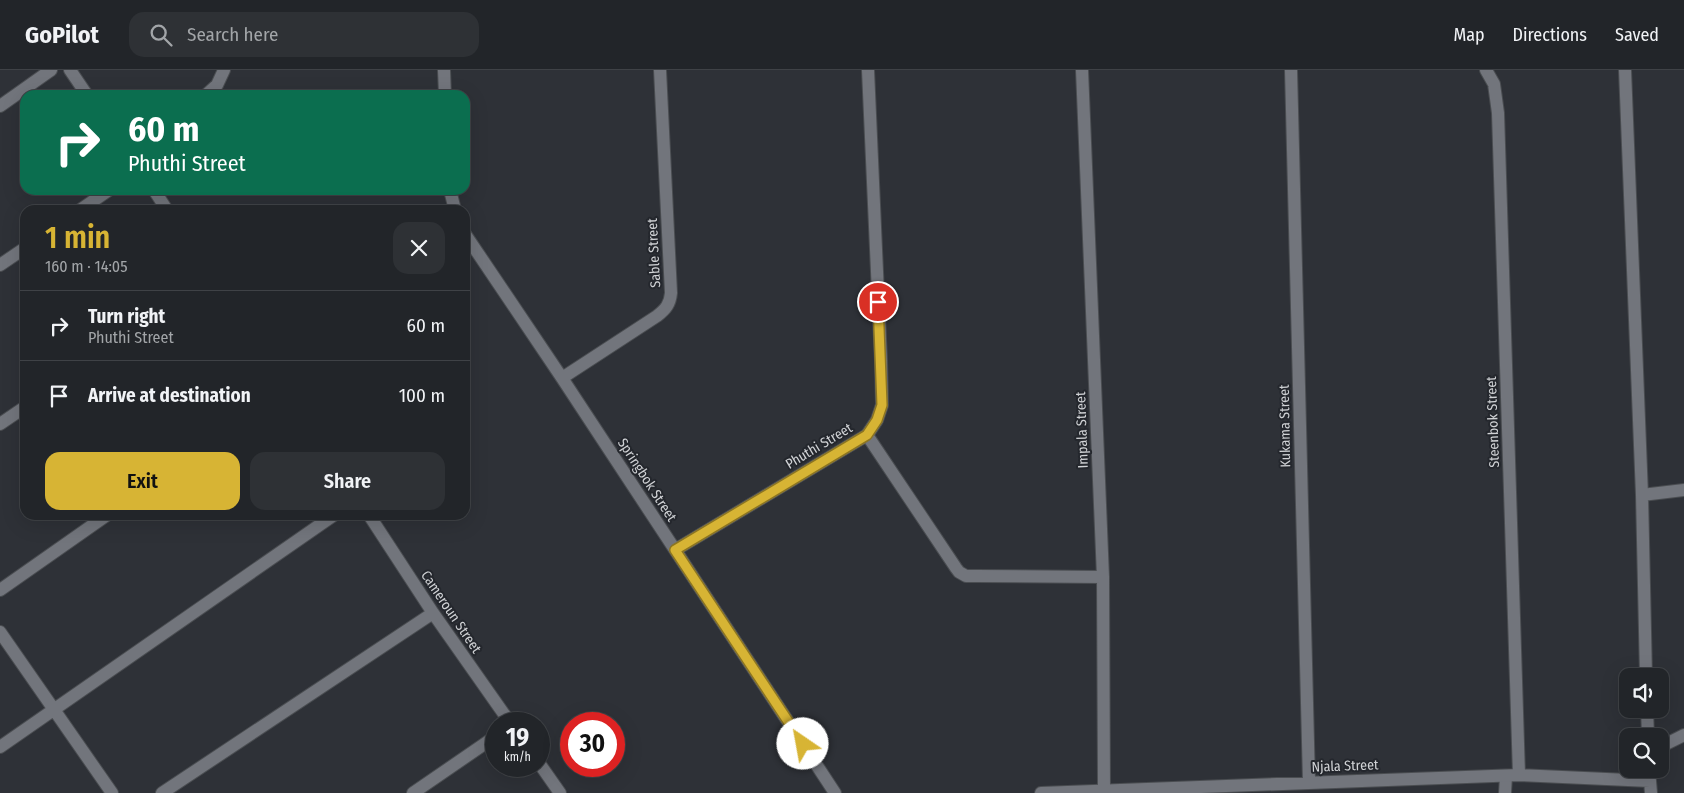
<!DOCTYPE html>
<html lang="en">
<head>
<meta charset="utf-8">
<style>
	body { margin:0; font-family:"Fira Sans Condensed",sans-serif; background:#2e3135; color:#f1f3f6; height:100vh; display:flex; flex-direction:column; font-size:19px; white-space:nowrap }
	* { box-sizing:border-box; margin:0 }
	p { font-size:16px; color:#a2a5a8 }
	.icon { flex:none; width:28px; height:28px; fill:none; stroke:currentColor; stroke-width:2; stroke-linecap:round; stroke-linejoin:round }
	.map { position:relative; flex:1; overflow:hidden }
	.panel { position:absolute; left:20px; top:135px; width:450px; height:315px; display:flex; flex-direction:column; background:#222529; border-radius:15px; box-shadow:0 5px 20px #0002,0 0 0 1px #3f4246 }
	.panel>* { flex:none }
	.guide { position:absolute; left:20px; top:20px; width:450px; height:105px; border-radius:15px; box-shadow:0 5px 20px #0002,0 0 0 1px #3f4246; background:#0b6e4f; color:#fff; overflow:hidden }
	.buttons { position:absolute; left:1619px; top:598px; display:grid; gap:10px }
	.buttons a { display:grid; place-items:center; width:50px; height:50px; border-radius:10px; background:#222529; box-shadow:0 5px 20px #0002,0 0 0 1px #3f4246; font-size:25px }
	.speed { position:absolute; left:485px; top:642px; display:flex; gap:10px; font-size:25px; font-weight:700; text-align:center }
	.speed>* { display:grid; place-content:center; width:65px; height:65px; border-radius:50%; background:#222529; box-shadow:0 5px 20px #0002,0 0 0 1px #3f4246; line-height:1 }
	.speed small { font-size:12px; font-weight:400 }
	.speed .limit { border:8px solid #d22; background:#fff; color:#111 }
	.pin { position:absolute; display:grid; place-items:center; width:42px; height:42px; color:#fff; margin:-21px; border:2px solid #fff; border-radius:50%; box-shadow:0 1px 5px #0007 }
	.me { position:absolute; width:55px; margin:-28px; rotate:327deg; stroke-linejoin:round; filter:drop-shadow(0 0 4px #0008) }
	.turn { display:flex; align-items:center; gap:18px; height:105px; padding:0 25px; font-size:22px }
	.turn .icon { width:65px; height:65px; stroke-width:2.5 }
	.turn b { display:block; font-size:35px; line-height:42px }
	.round { display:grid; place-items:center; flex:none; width:52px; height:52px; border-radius:15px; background:#2e3135 }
	.headline { display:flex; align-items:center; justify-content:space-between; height:85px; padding:0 25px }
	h1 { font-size:30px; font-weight:600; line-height:38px; color:#d7b434 }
	.cta { display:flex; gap:10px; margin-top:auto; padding:10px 25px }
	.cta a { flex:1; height:58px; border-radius:15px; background:#d7b434; color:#111; font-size:20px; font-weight:600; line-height:58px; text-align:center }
	.cta a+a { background:#2e3135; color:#f1f3f6 }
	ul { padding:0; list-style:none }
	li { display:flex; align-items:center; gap:15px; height:70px; padding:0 25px; border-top:1px solid #3f4246 }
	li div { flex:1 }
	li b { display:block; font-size:19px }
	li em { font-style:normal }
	header { display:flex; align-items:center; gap:30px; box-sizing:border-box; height:70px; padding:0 25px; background:#222529; border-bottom:1px solid #3f4246 }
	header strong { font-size:24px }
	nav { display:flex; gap:28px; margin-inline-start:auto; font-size:18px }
	.search { width:350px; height:45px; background:#2e3135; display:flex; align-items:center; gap:12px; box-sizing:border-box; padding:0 18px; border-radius:15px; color:#a2a5a8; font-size:19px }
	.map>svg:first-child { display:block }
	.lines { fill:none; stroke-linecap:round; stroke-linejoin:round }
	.lane-casing { stroke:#4a4d51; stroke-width:14 }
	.street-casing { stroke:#4a4d51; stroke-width:14 }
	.lane { stroke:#72757c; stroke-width:12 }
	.street { stroke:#72757c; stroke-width:12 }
	.route-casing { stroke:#8c7522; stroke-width:12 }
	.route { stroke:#d7b434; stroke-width:9 }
	.labels { text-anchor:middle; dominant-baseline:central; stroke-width:4; stroke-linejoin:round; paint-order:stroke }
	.street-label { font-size:14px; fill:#d0d2d5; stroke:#24272d }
</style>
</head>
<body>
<header>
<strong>GoPilot</strong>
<div class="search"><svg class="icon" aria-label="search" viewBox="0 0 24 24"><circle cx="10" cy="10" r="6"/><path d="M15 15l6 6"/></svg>Search here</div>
<nav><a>Map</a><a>Directions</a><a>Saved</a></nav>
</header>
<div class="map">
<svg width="1684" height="723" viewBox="0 0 1684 723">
	<rect width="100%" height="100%" fill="#2e3137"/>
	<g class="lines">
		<g class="lane-casing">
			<path id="lane" d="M 1505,723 L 1506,706"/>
		</g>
		<g class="street-casing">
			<path id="street" d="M 70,0 L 87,25
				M 444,0 L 445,25
				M 1082,0 L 1103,507 L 1104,720
				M 1291,0 L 1309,712
				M 1486,0 L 1494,14 L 1498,43 L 1519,705
				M 1625,0 L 1642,425 L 1646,606
				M 206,25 L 217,15 L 224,0
				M 0,36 L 51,0
				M 154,120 L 167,140
				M 450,120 L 455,140
				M 80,140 L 109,120
				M 465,164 L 562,308 L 835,723
				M 0,195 L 25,178
				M 562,308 L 657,246 C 666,239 670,234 671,223 L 660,0
				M 0,354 L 25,337
				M 867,365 L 956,498 L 959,502 L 966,506 L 976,506 L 1103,507
				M 1642,425 L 1684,420
				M 369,445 L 433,543 L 511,654
				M 675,480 L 867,365 L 877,350 L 882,335 L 881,291 L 868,0
				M 0,520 L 107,445
				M 0,562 L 112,723
				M 1647,639 L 1648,666
				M 0,677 L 334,445
				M 1660,677 L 1684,665
				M 539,693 L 560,723
				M 1649,699 L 1651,723
				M 162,723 L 433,543
				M 413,723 L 496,666
				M 1041,723 L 1519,705 L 1650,711"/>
		</g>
		<use href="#lane" class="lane"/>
		<use href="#street" class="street"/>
	</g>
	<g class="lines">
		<g class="route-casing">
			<path id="route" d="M 803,674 L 675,480 L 867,365 L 877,350 L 882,335 L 878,232"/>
		</g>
		<use href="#route" class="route"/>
	</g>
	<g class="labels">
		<g class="street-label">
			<text transform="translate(654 183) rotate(-93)">Sable Street</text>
			<text transform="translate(1493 352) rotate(-92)">Steenbok Street</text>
			<text transform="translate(1285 356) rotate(-91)">Kukama Street</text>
			<text transform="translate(1082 360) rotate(-92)">Impala Street</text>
			<text transform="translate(819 376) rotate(-31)">Phuthi Street</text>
			<text transform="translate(647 410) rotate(57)">Springbok Street</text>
			<text transform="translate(451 542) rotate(56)">Cameroun Street</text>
			<text transform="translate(1345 696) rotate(-2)">Njala Street</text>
		</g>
	</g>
</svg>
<div class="buttons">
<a><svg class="icon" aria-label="sound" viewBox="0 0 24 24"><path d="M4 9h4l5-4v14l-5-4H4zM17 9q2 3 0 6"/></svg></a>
<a><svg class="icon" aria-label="search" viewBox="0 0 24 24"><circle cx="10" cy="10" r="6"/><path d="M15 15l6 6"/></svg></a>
</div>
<div class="speed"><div>19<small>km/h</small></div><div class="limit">30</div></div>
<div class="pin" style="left:878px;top:232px;background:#d93025"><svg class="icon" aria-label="arrive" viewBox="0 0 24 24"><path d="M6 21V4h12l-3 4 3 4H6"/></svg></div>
<svg class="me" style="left:803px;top:674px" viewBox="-20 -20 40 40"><circle r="19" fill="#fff"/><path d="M0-13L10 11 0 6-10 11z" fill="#d7b434"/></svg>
<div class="guide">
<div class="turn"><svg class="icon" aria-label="right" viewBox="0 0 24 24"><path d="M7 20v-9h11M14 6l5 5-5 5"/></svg><div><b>60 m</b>Phuthi Street</div></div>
</div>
<section class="panel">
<div class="headline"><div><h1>1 min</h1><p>160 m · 14:05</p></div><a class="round"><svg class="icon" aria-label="close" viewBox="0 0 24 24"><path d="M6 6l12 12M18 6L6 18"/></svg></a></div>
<ul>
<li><svg class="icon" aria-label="right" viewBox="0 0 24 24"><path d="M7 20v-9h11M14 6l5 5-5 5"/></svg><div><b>Turn right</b><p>Phuthi Street</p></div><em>60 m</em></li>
<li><svg class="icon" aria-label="arrive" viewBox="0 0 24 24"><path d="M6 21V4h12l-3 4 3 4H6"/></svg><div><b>Arrive at destination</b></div><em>100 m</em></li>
</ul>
<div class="cta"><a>Exit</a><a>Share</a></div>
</section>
</div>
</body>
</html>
